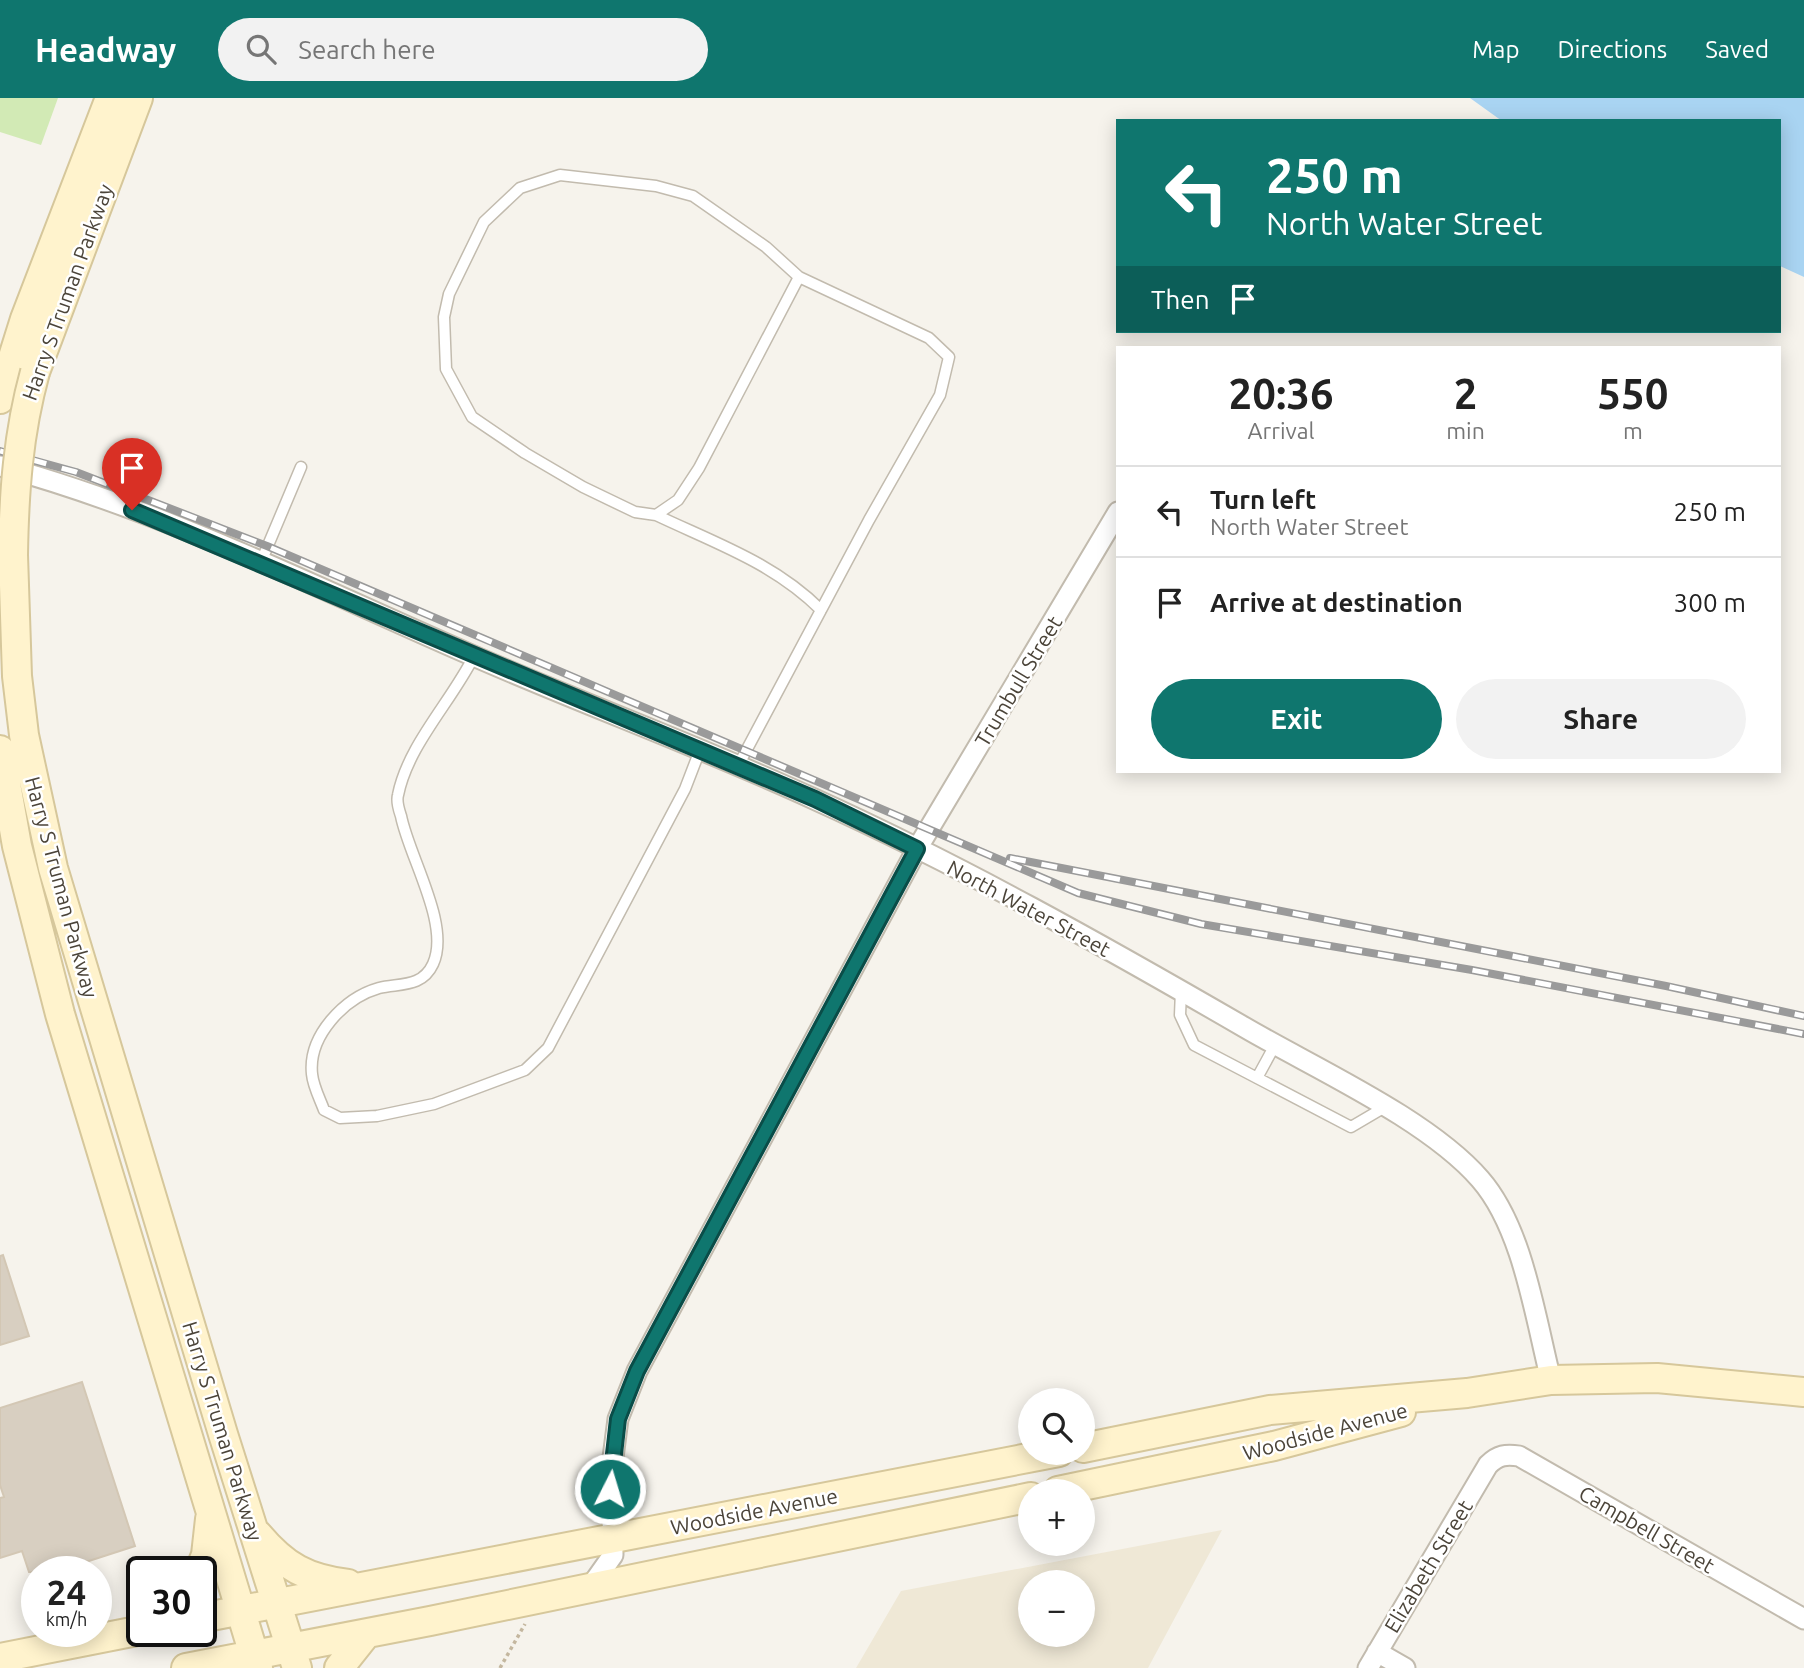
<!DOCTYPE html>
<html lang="en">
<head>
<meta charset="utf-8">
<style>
	body { margin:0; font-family:Ubuntu,sans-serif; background:#f2f2f2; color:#222; height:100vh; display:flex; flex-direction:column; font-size:26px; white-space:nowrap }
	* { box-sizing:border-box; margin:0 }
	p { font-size:23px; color:#767676 }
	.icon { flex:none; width:38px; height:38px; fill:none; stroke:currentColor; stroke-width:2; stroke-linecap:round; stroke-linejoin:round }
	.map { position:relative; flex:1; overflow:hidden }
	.side { position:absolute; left:1116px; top:248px; width:665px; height:427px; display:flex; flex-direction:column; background:#fff; border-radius:0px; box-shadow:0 4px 18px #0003 }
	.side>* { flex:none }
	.hud { position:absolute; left:1116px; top:21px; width:665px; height:214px; border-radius:0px; box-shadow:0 4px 18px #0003; background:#0f766e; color:#fff; overflow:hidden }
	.fabs { position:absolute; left:1018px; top:1290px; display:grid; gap:14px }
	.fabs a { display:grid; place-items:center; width:77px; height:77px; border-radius:50%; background:#fff; box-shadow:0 4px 18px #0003; font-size:35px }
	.speed { position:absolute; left:21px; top:1458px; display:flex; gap:14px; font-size:35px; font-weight:700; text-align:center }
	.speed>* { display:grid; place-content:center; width:91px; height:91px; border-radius:50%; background:#fff; box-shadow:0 4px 18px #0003; line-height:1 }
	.speed small { font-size:18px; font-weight:400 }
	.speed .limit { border:4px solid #111; border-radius:10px; background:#fff; color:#111 }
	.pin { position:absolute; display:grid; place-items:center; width:60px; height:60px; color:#fff; margin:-72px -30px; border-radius:50% 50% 50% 0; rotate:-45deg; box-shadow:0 0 7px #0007 }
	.pin .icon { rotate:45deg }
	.me { position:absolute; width:77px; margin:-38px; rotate:5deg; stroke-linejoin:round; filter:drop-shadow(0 0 5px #0008) }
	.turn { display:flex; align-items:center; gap:24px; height:147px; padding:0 35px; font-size:32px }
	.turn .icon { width:91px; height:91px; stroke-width:2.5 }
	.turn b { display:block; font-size:49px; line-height:60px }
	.then { display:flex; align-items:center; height:66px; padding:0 35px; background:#0003; gap:14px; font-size:26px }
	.eta { display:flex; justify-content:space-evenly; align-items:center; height:119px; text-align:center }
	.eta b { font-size:42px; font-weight:700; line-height:49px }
	.cta { display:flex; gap:14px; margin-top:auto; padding:14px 35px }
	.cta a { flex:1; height:80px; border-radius:42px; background:#0f766e; color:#fff; font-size:28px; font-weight:700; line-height:80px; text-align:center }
	.cta a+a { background:#f2f2f2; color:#222 }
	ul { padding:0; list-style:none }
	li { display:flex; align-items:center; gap:21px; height:91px; padding:0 35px; border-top:2px solid #e0e0e0 }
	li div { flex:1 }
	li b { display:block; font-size:26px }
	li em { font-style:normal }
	header { display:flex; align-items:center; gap:42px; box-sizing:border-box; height:98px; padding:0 35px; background:#0f766e; color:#fff }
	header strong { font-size:33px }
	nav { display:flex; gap:38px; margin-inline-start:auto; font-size:24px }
	.search { width:490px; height:63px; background:#f2f2f2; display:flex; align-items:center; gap:18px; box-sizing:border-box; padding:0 24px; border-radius:38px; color:#767676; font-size:26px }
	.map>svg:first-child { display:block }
	.education { fill:#efe8d6; fill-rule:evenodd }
	.green { fill:#d2eab5 }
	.water { fill:#a9d4f2 }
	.building { fill:#d8cfc1; stroke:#d3c7b4; stroke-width:2 }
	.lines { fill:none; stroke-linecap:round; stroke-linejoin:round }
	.lane-casing { stroke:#c2bbae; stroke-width:13 }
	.street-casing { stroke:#c2bbae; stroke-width:23 }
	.secondary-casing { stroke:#d6c79b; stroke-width:32 }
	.path { stroke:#c4b79f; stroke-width:3.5; stroke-dasharray:3.5 3.5; stroke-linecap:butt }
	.lane { stroke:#fff; stroke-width:10 }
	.street { stroke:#fff; stroke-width:19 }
	.secondary { stroke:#fff3cd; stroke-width:28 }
	.rail-casing { stroke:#9a9a9a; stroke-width:8 }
	.rail { stroke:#fff; stroke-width:5; stroke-dasharray:16; stroke-linecap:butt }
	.secondary-bridge-casing { stroke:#d6c79b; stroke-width:32; stroke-linecap:butt }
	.secondary-bridge { stroke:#fff3cd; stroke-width:28 }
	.route-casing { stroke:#0a4d48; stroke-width:18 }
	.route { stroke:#0f766e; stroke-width:12 }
	.labels { text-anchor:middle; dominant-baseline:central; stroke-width:5; stroke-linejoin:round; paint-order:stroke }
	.street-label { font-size:21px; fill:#4b4439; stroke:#fff }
</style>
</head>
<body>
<header>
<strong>Headway</strong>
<div class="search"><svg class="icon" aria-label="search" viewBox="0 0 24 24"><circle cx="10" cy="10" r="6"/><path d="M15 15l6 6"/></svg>Search here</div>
<nav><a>Map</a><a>Directions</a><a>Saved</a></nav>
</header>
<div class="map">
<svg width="1804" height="1570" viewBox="0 0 1804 1570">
	<rect width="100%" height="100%" fill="#f6f3ec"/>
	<path class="education" d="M 1222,1432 L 1148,1570 L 856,1570 L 901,1493 ZM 1031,1484 L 1083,1484 L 1083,1536 L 1031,1536 Z"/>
	<path class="green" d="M 0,0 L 58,0 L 41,47 L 0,34 Z"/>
	<path class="water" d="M 1470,0 L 1804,0 L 1804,179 L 1780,168 L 1780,23 L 1502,23 Z"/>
	<path class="building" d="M 3,1157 L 29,1238 L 0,1247 L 0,1158 Z
		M 82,1284 L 135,1448 L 55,1474 L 29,1474 L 22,1453 L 0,1460 L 0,1400 L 4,1399 L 0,1387 L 0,1310 Z"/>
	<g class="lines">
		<g class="lane-casing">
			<path id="lane" d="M 656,417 C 715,445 774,465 821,512
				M 261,464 L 301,369
				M 474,558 C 451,604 408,647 398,697 C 396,704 399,712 401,718 C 409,759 451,827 433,866 C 422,890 399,885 379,890 C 344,900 308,938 312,976 C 313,988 320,1001 324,1012 L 340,1020 L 377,1018 L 434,1006 L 525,972 L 548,950 L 685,691 L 700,652
				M 738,668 L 869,422 L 940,297 L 949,259 L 929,240 L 799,179 L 766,149 L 693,98 L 656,88 L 560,77 L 520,90 L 484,124 L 449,196 L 444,219 L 446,271 L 472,319 L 525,355 L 583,389 L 635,414 L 656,417 L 678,402 L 699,370 L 799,179
				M 1181,893 L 1180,917 L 1194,947 L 1351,1029 L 1385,1009
				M 1257,980 L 1275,947"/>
		</g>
		<g class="street-casing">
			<path id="street" d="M 0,368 C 162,412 315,489 469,556 C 583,606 701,649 814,701 C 962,768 1104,848 1244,929 C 1314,970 1428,1021 1480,1081 C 1523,1130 1535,1219 1551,1282
				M 589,1491 L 613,1457 L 611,1375 L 618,1321 L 637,1273 L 917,751 L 1118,414
				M 1377,1554 L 1405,1570
				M 1368,1570 L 1488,1367 C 1498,1357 1506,1356 1519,1358 L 1804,1521"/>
		</g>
		<g class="secondary-casing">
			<path id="secondary" d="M 35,274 L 138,0
				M 0,301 L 25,221 L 110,0
				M 13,457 L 17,578 L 24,637 L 53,770 L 223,1336 L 297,1570
				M 0,652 L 17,748 L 60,916 L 258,1570
				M 1083,1350 L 1270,1312 L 1467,1295 L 1551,1282 L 1657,1280 L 1804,1294
				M 1058,1393 L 1274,1348 L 1401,1314
				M 258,1437 C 285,1469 307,1481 348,1486
				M 199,1474 L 206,1457 L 210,1421
				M 201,1520 L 1059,1354
				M 0,1560 L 142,1532
				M 186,1570 L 430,1523 L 1031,1399
				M 339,1570 L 366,1536"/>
		</g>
		<path class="path" d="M 500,1570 L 525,1526"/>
		<use href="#lane" class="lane"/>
		<use href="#street" class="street"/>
		<use href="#secondary" class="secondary"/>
		<g class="rail-casing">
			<path id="rail" d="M 0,353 L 76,374 L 267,448 L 1078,795 L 1201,826 L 1472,872 L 1804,936
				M 1010,760 L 1666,888 L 1804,918"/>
		</g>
		<use href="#rail" class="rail"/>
		<g class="secondary-bridge-casing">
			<path id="secondary-bridge" d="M 13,457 C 14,394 18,336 35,274"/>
		</g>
		<use href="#secondary-bridge" class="secondary-bridge"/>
	</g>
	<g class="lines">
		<g class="route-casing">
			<path id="route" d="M 132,412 L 815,701 L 917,751 L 637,1273 L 618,1321 L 610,1391"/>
		</g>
		<use href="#route" class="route"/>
	</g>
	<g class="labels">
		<g class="street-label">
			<text transform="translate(67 194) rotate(-70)">Harry S Truman Parkway</text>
			<text transform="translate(1018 583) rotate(-59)">Trumbull Street</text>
			<text transform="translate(62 789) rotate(75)">Harry S Truman Parkway</text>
			<text transform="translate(1029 810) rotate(28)">North Water Street</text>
			<text transform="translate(223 1333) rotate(73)">Harry S Truman Parkway</text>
			<text transform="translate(1325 1333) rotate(-15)">Woodside Avenue</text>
			<text transform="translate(754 1413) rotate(-11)">Woodside Avenue</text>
			<text transform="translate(1647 1431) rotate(30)">Campbell Street</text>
			<text transform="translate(1428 1468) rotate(-59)">Elizabeth Street</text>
		</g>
	</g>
</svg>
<div class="fabs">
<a><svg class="icon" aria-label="search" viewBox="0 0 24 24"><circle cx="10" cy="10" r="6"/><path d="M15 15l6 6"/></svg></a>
<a>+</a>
<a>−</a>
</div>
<div class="speed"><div>24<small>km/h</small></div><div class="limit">30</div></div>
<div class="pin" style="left:132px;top:412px;background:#d93025"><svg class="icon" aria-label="arrive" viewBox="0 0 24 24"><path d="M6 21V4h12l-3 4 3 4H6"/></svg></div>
<svg class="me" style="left:610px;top:1391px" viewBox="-20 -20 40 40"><circle r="17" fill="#0f766e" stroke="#fff" stroke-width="3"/><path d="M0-11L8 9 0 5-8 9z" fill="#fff"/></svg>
<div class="hud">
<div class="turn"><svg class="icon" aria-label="left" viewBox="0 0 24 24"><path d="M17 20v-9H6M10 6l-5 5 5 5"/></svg><div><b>250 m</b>North Water Street</div></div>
<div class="then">Then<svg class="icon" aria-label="arrive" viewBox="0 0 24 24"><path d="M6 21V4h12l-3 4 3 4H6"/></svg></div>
</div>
<section class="side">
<div class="eta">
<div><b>20:36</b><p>Arrival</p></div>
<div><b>2</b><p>min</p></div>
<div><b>550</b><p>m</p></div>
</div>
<ul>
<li><svg class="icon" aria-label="left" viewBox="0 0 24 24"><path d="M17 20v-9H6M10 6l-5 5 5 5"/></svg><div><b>Turn left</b><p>North Water Street</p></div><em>250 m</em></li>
<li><svg class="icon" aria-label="arrive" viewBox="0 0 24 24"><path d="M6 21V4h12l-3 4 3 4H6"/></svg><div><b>Arrive at destination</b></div><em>300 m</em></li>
</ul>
<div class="cta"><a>Exit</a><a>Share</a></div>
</section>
</div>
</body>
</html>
